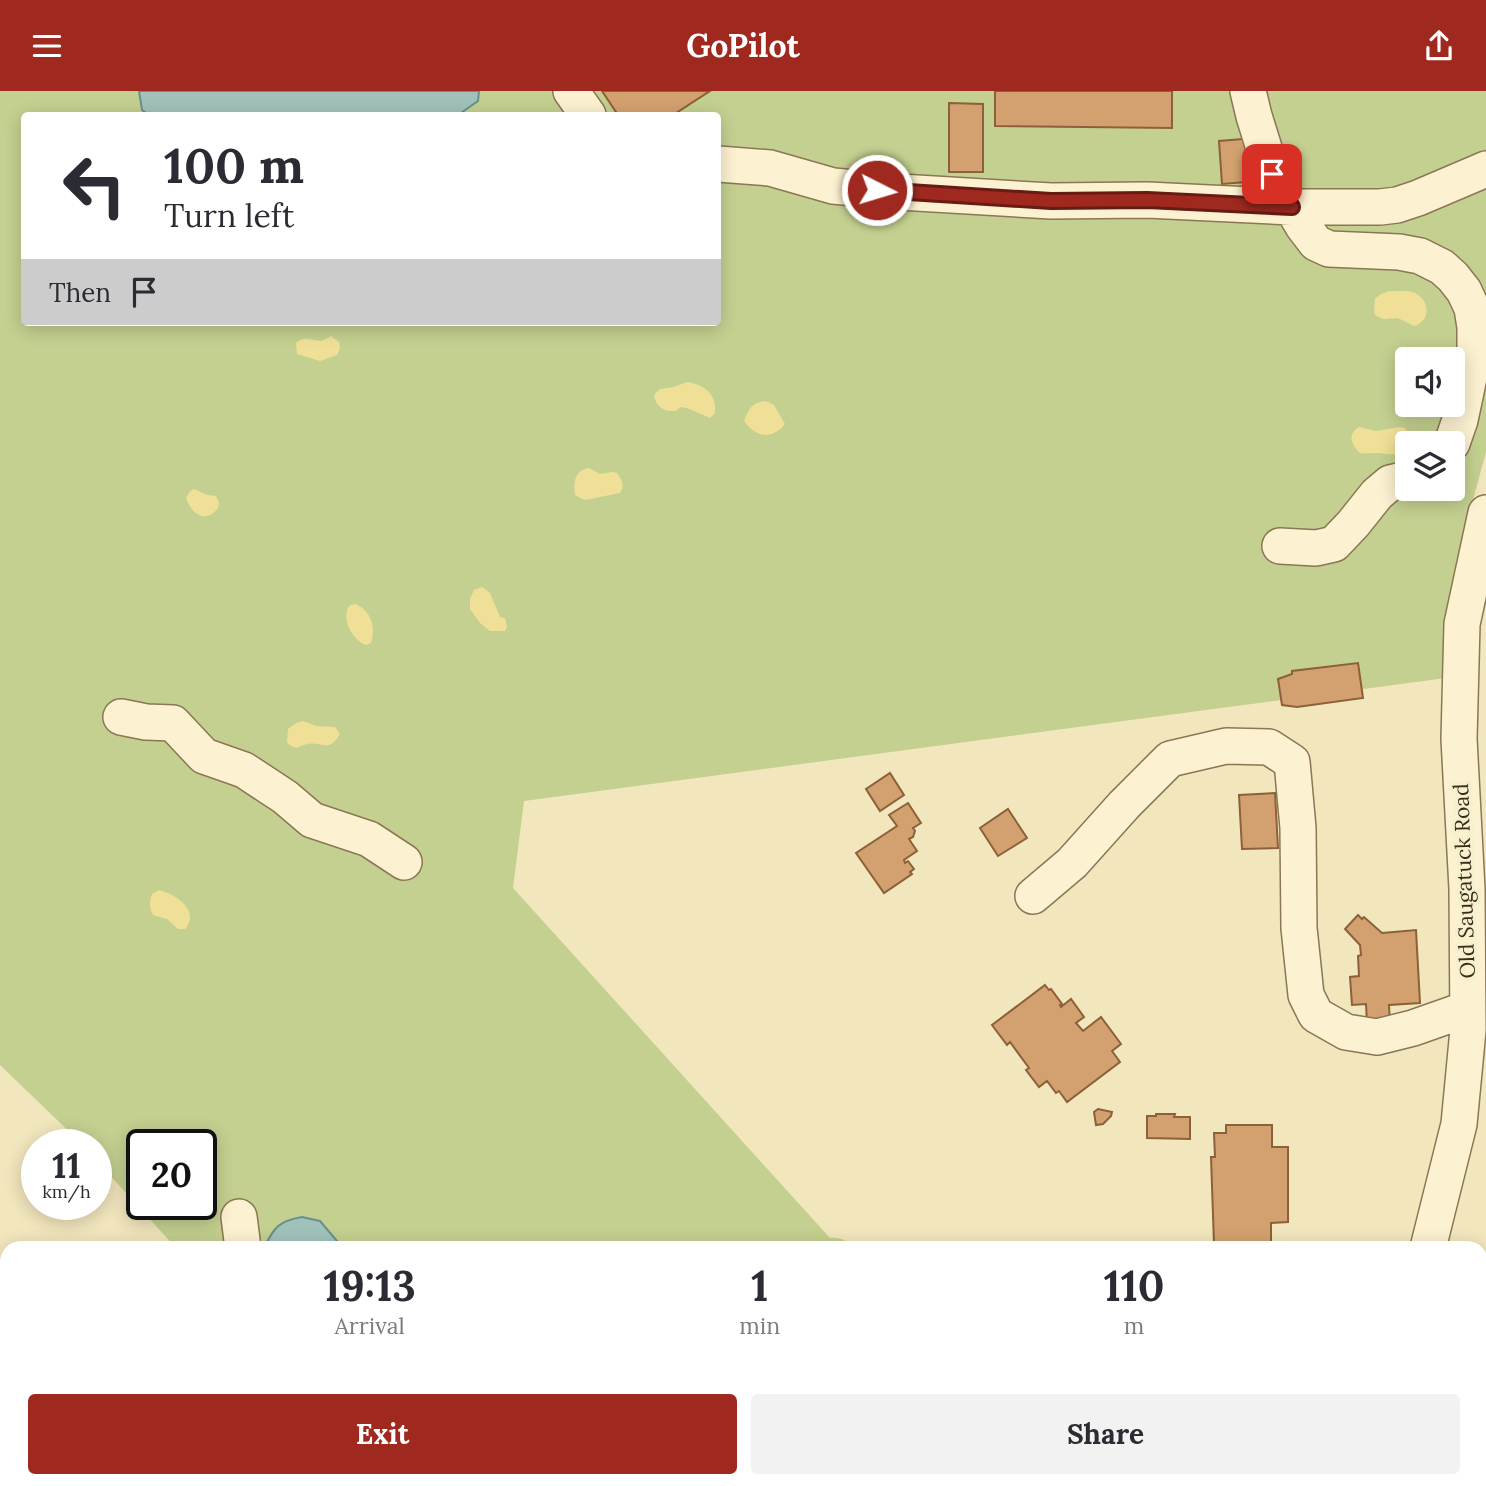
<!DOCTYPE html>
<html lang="en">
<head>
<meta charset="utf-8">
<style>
	body { margin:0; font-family:Lora,serif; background:#f2f2f3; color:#2b2b33; height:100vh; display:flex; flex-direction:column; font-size:26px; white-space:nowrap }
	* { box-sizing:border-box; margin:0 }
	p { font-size:23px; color:#7c7c81 }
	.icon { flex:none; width:38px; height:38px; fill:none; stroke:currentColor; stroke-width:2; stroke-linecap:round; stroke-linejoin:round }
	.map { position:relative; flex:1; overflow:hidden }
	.side { position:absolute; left:0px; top:1150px; width:1488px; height:247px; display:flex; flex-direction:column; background:#fff; border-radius:21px 21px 0 0; box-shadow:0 4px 18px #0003 }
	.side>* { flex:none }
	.banner { position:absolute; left:21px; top:21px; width:700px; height:214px; border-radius:7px; box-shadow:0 4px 18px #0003; background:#fff; color:#2b2b33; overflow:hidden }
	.buttons { position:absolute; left:1395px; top:256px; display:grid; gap:14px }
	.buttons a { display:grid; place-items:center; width:70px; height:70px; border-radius:7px; background:#fff; box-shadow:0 4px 18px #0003; font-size:35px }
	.speed { position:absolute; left:21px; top:1038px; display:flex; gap:14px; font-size:35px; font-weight:700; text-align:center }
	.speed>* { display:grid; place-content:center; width:91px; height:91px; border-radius:50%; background:#fff; box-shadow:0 4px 18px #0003; line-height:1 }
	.speed small { font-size:18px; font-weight:400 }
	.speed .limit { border:4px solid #111; border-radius:10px; background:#fff; color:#111 }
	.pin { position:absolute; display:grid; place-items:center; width:60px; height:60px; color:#fff; margin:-30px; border-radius:14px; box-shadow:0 4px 10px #0006 }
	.me { position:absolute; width:77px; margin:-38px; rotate:95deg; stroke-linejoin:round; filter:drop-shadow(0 0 5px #0008) }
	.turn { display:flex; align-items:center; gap:24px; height:147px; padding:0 28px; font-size:32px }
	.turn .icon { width:91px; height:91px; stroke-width:2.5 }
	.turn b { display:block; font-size:49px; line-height:60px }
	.then { display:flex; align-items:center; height:66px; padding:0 28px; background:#0003; gap:14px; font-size:26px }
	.eta { display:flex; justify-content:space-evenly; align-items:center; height:119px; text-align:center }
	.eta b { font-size:42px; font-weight:700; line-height:49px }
	.button { display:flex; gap:14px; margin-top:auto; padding:14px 28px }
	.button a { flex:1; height:80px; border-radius:7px; background:#9f291f; color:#fff; font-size:28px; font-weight:700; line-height:80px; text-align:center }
	.button a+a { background:#f2f2f3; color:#2b2b33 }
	header { display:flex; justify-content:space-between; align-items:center; height:91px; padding:0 28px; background:#9f291f; color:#fff; font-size:32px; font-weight:700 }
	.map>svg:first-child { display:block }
	.green { fill:#c4d090; fill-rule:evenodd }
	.sand { fill:#f0e097 }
	.water { fill:#a1c2bb; stroke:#68918a; stroke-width:2 }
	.building { fill:#d3a16f; stroke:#8c6038; stroke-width:2 }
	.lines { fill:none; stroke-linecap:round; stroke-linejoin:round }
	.minor-casing { stroke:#8b7655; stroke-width:38 }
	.minor { stroke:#fcf2d1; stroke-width:35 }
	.route-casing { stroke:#671b14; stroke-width:18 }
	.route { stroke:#9f291f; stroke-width:12 }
	.labels { text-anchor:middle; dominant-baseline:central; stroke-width:7; stroke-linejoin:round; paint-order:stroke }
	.street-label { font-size:21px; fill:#392c1b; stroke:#f8efcd }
</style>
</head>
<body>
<header><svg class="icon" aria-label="menu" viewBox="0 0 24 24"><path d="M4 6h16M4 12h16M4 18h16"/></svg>GoPilot<svg class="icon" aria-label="share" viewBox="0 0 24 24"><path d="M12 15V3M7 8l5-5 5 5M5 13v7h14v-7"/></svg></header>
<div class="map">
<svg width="1486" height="1395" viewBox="0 0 1486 1395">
	<rect width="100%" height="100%" fill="#f2e6bd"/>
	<path class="green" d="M 0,0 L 1486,0 L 1486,361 L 1470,420 L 1446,587 L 524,710 L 513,797 L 830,1147 C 841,1146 847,1150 855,1157 L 176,1157 L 96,1069 L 96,1054 L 82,1053 L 0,974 ZM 24,24 L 718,24 L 718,231 L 24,231 ZM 1407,268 L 1452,268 L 1452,313 L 1407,313 ZM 1407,352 L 1452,352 L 1452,397 L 1407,397 ZM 142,1054 L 201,1054 L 201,1113 L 142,1113 Z
		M 347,1390 L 1349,1390 L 1347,1395 L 353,1395 Z"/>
	<path class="sand" d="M 1389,200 C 1396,201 1406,199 1412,201 C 1430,206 1432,230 1414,235 L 1398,227 L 1383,228 L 1375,224 L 1374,219 L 1375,208 L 1381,203 Z
		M 331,245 L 339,251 L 340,257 L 337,264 L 320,270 L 297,263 L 296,252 C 305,244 311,250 321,250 C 324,249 328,247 331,245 Z
		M 687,291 C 705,294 717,303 715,322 L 710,327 L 687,317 L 680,316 L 676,320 C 664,321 656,316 654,304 L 660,298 L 674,296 Z
		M 766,310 L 774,314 L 785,333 C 771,350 756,346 744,330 C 749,317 752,311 766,310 Z
		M 1359,336 L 1376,340 L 1399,336 L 1405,337 L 1408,341 L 1407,354 C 1396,367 1393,363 1379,362 C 1372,362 1366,363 1360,362 C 1351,354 1347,343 1359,336 Z
		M 589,377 L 600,383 L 612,381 L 617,382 C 622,389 625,394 620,402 L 590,408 L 584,409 L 575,404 C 573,391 575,379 589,377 Z
		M 194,398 L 207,404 L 216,405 L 219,411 L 218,417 C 206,433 192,424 186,407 L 190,400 Z
		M 482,496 L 490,502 L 500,526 L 505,527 L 507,536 L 505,540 L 490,540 L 480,532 L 470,518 L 470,508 L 474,499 Z
		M 356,513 C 371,521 376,535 371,552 L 366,554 C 352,549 340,526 350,514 Z
		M 303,630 L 317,635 L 335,636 L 340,643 C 328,663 323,650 308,653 C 297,655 297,661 287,651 L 288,638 L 296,632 Z
		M 159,799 C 175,803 201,819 185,838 L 178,838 L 167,828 L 153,824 C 149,816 149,811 152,803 Z"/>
	<path class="water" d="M 139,0 L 479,0 L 478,10 L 458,24 L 149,24 L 142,19 Z
		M 302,1126 L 320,1130 L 343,1157 L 264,1157 C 274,1136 279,1130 302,1126 Z"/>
	<path class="building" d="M 602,0 L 710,0 L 673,24 L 618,24 Z
		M 995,0 L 1172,0 L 1172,37 L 995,35 Z
		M 949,12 L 983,13 L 983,81 L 949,81 Z
		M 1255,47 L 1259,90 L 1222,93 L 1219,50 Z
		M 1358,572 L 1363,607 L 1297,616 L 1282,614 L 1278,588 L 1292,583 L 1292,580 Z
		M 890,682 L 904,704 L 880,720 L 866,698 Z
		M 1275,702 L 1278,757 L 1242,758 L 1239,704 Z
		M 908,712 L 921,732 L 913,737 L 915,740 L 913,746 L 909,748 L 917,760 L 904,769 L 905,772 L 908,770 L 914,778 L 910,781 L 912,783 L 884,802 L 856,762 L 897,735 L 889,724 Z
		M 1008,718 L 1027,747 L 998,765 L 980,737 Z
		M 1358,824 L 1362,828 L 1364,826 L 1382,842 L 1416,839 L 1420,912 L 1389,914 L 1390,932 L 1367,933 L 1366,913 L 1352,914 L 1350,886 L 1359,885 L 1358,865 L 1361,864 L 1360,854 L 1345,838 Z
		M 1045,894 L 1049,899 L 1051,898 L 1062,913 L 1060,914 L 1061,916 L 1071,908 L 1084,926 L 1076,932 L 1083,940 L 1101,926 L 1121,953 L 1112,960 L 1120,971 L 1067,1011 L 1059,1000 L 1056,1002 L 1047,990 L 1039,996 L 1026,979 L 1029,977 L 1010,951 L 1007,954 L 992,934 Z
		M 1098,1018 L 1112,1021 L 1111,1025 L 1103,1033 L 1096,1034 L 1094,1021 Z
		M 1156,1023 L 1175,1023 L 1174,1026 L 1190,1026 L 1190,1048 L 1147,1047 L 1147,1025 L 1156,1025 Z
		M 1226,1034 L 1272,1034 L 1272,1056 L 1288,1056 L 1288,1131 L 1271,1132 L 1271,1154 L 1226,1154 L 1226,1152 L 1214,1153 L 1211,1066 L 1215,1066 L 1214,1042 L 1226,1042 Z"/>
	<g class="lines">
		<g class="minor-casing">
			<path id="minor" d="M 571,0 L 588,24
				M 1248,0 L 1254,25 L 1272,83 L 1303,135 L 1316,152 L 1329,158 L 1399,161 L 1420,165 L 1442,176 L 1453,186 L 1464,200 L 1472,217 L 1475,236 L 1475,258 L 1460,329 L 1452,352
				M 718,73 L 770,77 L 833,95 L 900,101 L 1051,110 L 1147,109 L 1292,116 L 1380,116 L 1397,114 L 1418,107 L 1486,78
				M 1280,455 L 1316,457 L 1334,453 L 1353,433 L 1377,403 L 1390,392 L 1407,388
				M 121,626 L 146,631 L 173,632 L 204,665 L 244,679 L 285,706 L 312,729 L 369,748 L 404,771
				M 1033,805 L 1072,772 L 1124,714 L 1170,668 L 1226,655 L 1269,656 L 1292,671 L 1298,737 L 1299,837 L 1306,904 L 1316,924 L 1346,941 L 1377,946 L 1413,937 L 1467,918
				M 239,1126 L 243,1157
				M 1428,1157 L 1459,1033 L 1468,939 L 1467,798 L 1459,648 L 1462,533 L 1486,422
				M 985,1395 L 993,1390
				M 1360,1395 L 1362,1390"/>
		</g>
		<use href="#minor" class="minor"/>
	</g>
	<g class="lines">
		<g class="route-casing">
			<path id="route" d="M 877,99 L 1051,110 L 1147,109 L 1292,116 L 1272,83"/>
		</g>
		<use href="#route" class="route"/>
	</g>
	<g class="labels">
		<g class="street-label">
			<text transform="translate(1464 790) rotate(-92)">Old Saugatuck Road</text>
		</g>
	</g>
</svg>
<div class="buttons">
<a><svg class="icon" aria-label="sound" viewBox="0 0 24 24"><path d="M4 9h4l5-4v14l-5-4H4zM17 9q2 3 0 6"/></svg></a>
<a><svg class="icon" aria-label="layers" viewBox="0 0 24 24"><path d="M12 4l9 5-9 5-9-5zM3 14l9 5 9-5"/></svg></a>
</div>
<div class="speed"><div>11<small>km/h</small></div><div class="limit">20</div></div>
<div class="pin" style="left:1272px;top:83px;background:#d93025"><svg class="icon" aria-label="arrive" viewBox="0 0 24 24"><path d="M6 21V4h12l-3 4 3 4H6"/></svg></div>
<svg class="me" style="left:877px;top:99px" viewBox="-20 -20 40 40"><circle r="17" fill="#9f291f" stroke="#fff" stroke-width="3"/><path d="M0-11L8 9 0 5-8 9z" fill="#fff"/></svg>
<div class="banner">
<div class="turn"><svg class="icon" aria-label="left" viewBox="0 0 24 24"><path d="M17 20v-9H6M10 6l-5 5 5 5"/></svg><div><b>100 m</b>Turn left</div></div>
<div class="then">Then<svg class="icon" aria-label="arrive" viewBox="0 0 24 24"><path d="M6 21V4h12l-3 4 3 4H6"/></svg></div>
</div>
<section class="side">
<div class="eta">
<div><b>19:13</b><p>Arrival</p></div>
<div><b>1</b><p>min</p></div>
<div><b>110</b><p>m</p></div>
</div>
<div class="button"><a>Exit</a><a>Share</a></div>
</section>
</div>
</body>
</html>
